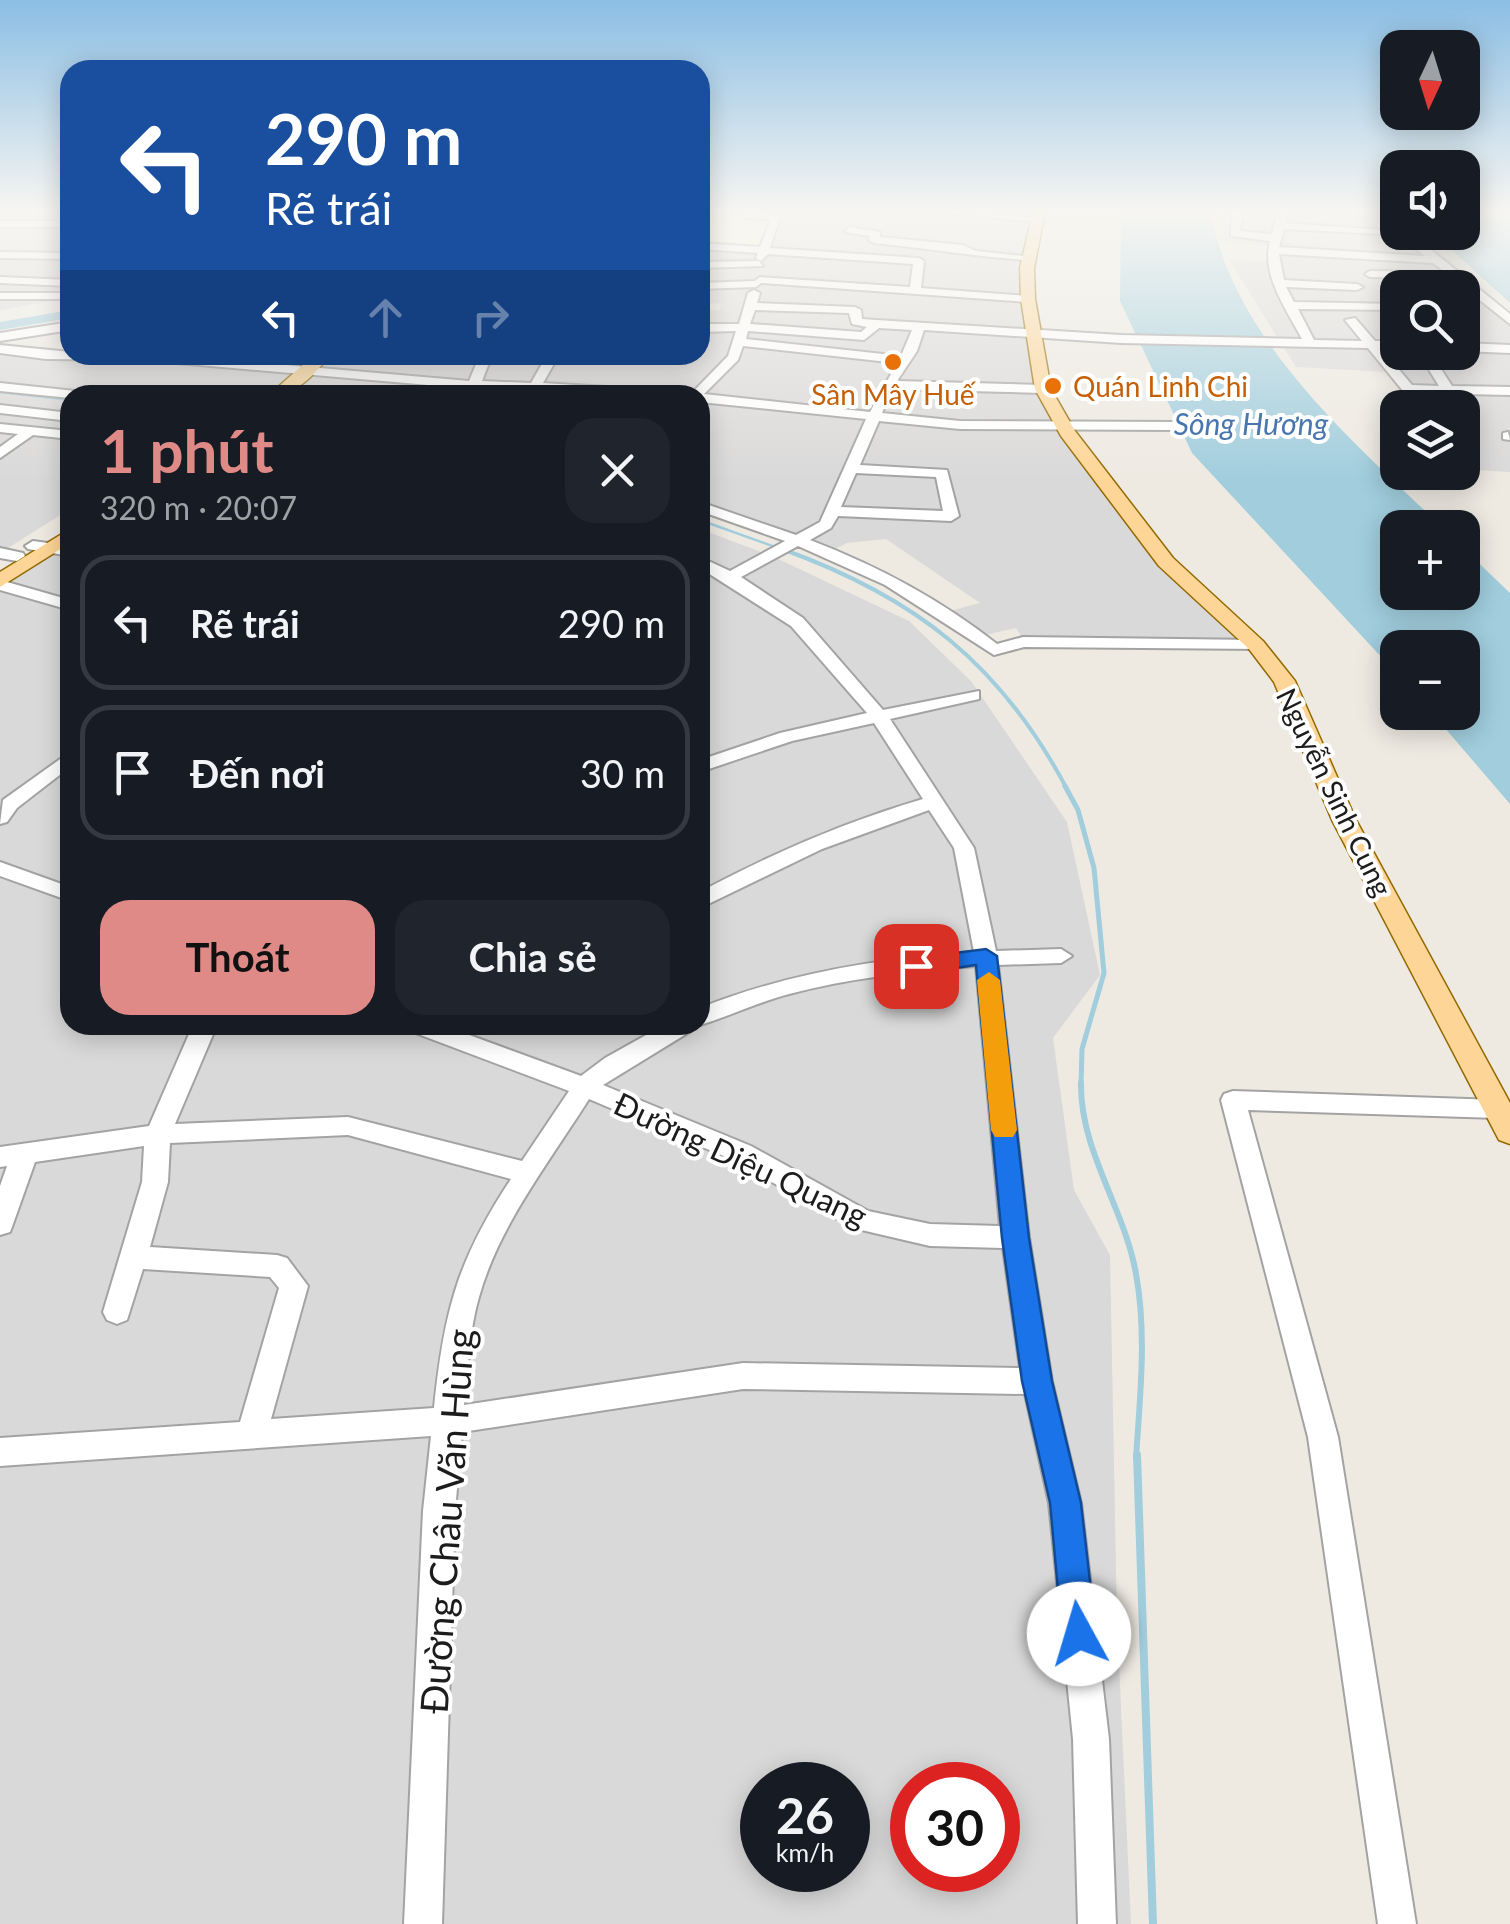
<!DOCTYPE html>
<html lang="vi">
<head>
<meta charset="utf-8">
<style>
	body { margin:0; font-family:Lato,sans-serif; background:#20242c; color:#f1f3f6; height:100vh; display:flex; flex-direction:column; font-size:38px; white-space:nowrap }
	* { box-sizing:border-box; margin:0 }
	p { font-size:32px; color:#9ea1a6 }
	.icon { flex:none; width:55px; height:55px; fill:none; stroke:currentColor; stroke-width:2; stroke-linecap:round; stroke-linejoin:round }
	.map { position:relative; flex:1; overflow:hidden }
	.side { position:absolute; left:60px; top:385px; width:650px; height:650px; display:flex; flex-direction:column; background:#171b24; border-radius:30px; box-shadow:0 5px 25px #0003 }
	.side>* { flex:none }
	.hud { position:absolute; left:60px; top:60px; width:650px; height:305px; border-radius:30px; box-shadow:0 5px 25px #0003; background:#1a4fa0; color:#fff; overflow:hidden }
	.needle { width:65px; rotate:184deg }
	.tools { position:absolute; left:1380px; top:30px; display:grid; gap:20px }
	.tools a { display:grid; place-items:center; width:100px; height:100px; border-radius:20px; background:#171b24; box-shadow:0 5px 25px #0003; font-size:50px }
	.speed { position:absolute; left:740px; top:1762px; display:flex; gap:20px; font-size:50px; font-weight:700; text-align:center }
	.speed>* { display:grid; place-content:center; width:130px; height:130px; border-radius:50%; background:#171b24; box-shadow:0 5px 25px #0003; line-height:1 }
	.speed small { font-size:25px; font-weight:400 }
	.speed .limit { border:15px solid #d22; background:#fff; color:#111 }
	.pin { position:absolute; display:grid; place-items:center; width:85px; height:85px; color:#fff; margin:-42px; border-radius:20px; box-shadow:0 5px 15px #0006 }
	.me { position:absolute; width:110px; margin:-55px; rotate:354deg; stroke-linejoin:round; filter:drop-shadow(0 0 8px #0008) }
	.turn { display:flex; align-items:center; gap:35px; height:210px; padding:0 40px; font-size:45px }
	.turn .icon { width:130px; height:130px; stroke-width:2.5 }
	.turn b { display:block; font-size:70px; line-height:85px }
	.lanes { display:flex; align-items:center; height:95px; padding:0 40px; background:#0003; justify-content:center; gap:50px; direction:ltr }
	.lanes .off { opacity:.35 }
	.round { display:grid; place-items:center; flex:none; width:105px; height:105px; border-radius:30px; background:#20242c }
	.overview { display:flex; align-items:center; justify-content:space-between; height:170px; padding:0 40px }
	h1 { font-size:60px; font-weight:700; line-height:75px; color:#df8a87 }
	.primary-button { display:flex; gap:20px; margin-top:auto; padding:20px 40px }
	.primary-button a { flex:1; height:115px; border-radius:30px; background:#df8a87; color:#111; font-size:40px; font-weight:700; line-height:115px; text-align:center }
	.primary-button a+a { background:#20242c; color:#f1f3f6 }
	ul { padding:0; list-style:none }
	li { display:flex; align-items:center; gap:30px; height:135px; margin:0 20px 15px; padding:0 20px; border:5px solid #363941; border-radius:30px }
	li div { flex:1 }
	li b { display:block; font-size:38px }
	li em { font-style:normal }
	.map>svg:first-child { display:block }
	.residential { fill:#dad9d9; fill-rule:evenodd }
	.education { fill:#fdffd9 }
	.water { fill:#a1cddd }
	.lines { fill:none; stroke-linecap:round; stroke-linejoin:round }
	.stream-far4 { stroke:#a1cddd; stroke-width:2.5 }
	.stream-far3 { stroke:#a1cddd; stroke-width:4 }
	.stream-far2 { stroke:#a1cddd; stroke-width:5 }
	.stream-far1 { stroke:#a1cddd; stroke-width:6 }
	.stream { stroke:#a1cddd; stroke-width:8 }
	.river { fill:#a1cddd; fill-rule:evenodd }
	.minor-casing { stroke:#a3a3a3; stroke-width:4 }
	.major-casing { stroke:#946a00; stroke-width:3 }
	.minor { fill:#fff; fill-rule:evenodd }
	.major { fill:#fdd697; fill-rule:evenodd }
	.route { fill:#1a73e8; stroke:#114b97; stroke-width:2.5 }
	.slow { fill:#f59e0b }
	.food-dot { fill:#e8710a; stroke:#fff; stroke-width:4 }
	.labels { text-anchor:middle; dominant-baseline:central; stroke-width:8; stroke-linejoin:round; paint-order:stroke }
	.far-food-label { font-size:28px; fill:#c56008; stroke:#fff; text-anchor:start }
	.far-street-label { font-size:28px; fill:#1c1c1c; stroke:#fff }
	.far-water-label { font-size:30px; font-style:italic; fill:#4876ad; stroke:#fff }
	.street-label { font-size:32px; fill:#1c1c1c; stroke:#fff }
	.near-street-label { font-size:38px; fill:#1c1c1c; stroke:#fff }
</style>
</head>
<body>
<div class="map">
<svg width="1510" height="1924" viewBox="0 0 1510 1924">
	<rect width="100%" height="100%" fill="#eeeae2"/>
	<path class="residential" d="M 0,212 L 70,212 L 70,298 L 0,310 Z
		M 750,212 L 1040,212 L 1026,254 L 1031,373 L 1050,415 L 1176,569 L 1260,647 L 1026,644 L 1016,628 L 981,636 L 950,611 L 980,603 L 886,539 L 847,543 L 827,553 L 700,508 L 700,395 L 70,395 L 70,509 L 0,553 L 0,352 L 123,355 L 303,375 L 329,355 L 700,355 L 700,311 L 720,310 L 721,304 L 700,302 L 700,248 L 765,249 L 780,217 L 749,216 Z
		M 1236,212 L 1378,212 L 1397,224 L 1398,232 L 1409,233 L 1445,257 L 1486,293 L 1510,317 L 1510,472 L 1473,470 L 1463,463 L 1462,408 L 1415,407 L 1388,372 L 1296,367 L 1229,260 L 1271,261 L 1268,246 L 1225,242 L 1224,223 L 1233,223 ZM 1398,288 L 1462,288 L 1462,352 L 1398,352 Z
		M 700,529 L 772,556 L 909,621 L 971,681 L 1067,822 L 1100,975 L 1053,1038 L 1074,1190 L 1110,1255 L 1117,1621 L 1131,1924 L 0,1924 L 0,584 L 70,538 L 70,1025 L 700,1025 ZM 762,1785 L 848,1785 L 848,1870 L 762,1870 ZM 912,1785 L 998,1785 L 998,1870 L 912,1870 Z"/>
	<path class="education" d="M 700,212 L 740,212 L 740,217 L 771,217 L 759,247 L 700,245 Z"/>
	<path class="water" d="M 1121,212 L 1211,212 C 1232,338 1353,442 1442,527 L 1398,528 L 1398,592 L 1462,592 L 1463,548 L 1510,593 L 1510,804 L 1432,713 L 1462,712 L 1462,648 L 1398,648 L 1397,674 L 1192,453 L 1120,301 Z
		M 1463,212 L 1510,212 L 1510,303 L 1433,233 L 1462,232 Z"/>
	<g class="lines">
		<path class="stream-far4" d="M 0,392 L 70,400
			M 700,520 L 789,552"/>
		<path class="stream-far3" d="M 782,549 C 915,597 1000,663 1067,789"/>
		<path class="stream-far2" d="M 1065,786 L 1078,810 L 1094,868 L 1104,973 L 1082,1049 L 1081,1085"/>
		<path class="stream-far1" d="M 1081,1083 C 1080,1151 1125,1209 1136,1274 C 1147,1334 1140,1397 1136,1458"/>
		<path class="stream" d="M 1137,1455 L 1153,1924"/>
		<path class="river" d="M 70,310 L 70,318 L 0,330 L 0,322 Z"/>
		<g class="minor-casing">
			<path id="minor" d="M 740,212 L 781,214 L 770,248 L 919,258 L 924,261 L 921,288 L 1028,296 L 1034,299 L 1028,302 L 761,283 L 756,287 L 700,289 L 700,283 L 755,281 L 760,277 L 910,287 L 913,264 L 768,254 L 761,261 L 756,258 L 758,253 L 700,249 L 700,243 L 760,247 L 771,219 L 745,218 Z
				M 938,212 L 978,212 L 1042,219 L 1037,222 Z
				M 1232,212 L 1242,212 L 1240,231 L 1272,234 L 1278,212 L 1288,212 L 1285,223 L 1409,232 L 1510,314 L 1510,324 L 1453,279 L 1370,277 L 1365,274 L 1370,271 L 1445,272 L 1433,263 L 1279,254 L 1284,280 L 1357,284 L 1363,287 L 1357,290 L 1286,287 L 1294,302 L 1398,304 L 1398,310 L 1298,309 L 1314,340 L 1362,341 L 1345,320 L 1355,318 L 1375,341 L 1398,341 L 1398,349 L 1381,348 L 1412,385 L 1439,386 L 1418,352 L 1430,352 L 1452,386 L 1510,387 L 1510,395 L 1418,393 L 1430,408 L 1417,408 L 1368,348 L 1121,343 L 924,330 L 917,351 L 897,381 L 1043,385 L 1049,389 L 1043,393 L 893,389 L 882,413 L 960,421 L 1176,422 L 1183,426 L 1176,430 L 960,429 L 879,421 L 860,465 L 947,470 L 959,516 L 951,521 L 838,516 L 831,528 L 810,540 C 878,566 940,599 997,644 L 1023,637 L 1256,640 L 1262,641 L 1262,649 L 1024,647 L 994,655 L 885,585 L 798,546 L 741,577 L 803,618 L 883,710 L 979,691 L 979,699 L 890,719 L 974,848 L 996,951 L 1061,949 L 1072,956 L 1061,963 L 998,965 L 1029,1237 L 1052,1381 L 1081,1503 L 1109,1739 L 1116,1924 L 1078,1924 L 1073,1739 L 1049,1503 L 1025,1394 L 743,1389 L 462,1432 L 455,1511 L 442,1924 L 404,1924 L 423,1511 L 431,1436 L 0,1466 L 0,1438 L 240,1422 L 279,1288 L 270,1277 L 143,1269 L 127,1320 L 117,1324 L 107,1320 L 103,1312 L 142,1182 L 144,1146 L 35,1162 L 13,1224 L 10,1232 L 0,1235 L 0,1186 L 7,1166 L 0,1167 L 0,1147 L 149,1126 L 193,1025 L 217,1025 L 175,1124 L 348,1117 L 522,1161 L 569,1091 L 410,1031 L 406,1025 L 442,1025 L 581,1076 L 605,1058 L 664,1025 L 695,1025 L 691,1031 L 603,1085 L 751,1146 L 868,1211 L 930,1224 L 1000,1226 L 976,966 C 913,971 850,978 789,994 C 758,1002 730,1016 700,1025 L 699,1025 L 700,1008 C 788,973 880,958 974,952 L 954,848 L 929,810 L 822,849 L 700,908 L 700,892 C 771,854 845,822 923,799 L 874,723 L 792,741 L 700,772 L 700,760 L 780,733 L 867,713 L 791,626 L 700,568 L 700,557 L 730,571 L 785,541 L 700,511 L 700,502 L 796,535 L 820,522 L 866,419 L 700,402 L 700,395 L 690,395 L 728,356 L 736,331 L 700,332 L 700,324 L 739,324 L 748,293 L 754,290 L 760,293 L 757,303 L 855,307 L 861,310 L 862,319 L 876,320 L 1121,335 L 1302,339 C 1287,310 1261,276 1270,241 L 1231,236 ZM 1284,229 L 1399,235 L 1425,256 L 1279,247 ZM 755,310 L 849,313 L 852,324 L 867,327 L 861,332 L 750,324 ZM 879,328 L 912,330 L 901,356 L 746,339 L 748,331 L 864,340 ZM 743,346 L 897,363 L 870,412 L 704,394 L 738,360 ZM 856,473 L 936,477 L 943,511 L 841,507 ZM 589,1099 L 733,1160 L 853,1228 L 930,1246 L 1003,1248 L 1020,1368 L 743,1363 L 464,1405 C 468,1370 469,1331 479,1297 C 499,1225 550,1161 589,1099 ZM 348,1135 L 511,1179 C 457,1261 444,1311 434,1408 L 271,1419 L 308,1286 L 287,1258 L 277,1255 L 150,1247 L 168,1182 L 170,1143 Z
				M 0,221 L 70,221 L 70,227 L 0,227 Z
				M 849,227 L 880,232 L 880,237 L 963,245 L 976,251 L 1033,257 L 1028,260 C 976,257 926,248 874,243 L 869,240 L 870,236 L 845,232 Z
				M 0,252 L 70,253 L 70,259 L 0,258 Z
				M 759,261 L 763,266 L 700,268 L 700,262 Z
				M 0,277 L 70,280 L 70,286 L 0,283 Z
				M 0,293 L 70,293 L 70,299 L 0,299 Z
				M 70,322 L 70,330 L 0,341 L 0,333 Z
				M 1462,343 L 1510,345 L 1510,353 L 1462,351 Z
				M 0,345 L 70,352 L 70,355 L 171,355 L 469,381 L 480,355 L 492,355 L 482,381 L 531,383 L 547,355 L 559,355 L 543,383 L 671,391 L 677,395 L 539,391 L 536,395 L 524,395 L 526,390 L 477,389 L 471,395 L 461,395 L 463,388 L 142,360 L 46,359 L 0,353 Z
				M 0,383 L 75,391 L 81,395 L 70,395 L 70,398 L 0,391 Z
				M 0,405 L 70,413 L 70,421 L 0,413 Z
				M 0,424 L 70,431 L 70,439 L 33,435 L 0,458 L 0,447 L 18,434 L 0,432 Z
				M 1508,432 L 1510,440 L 1503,439 L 1503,433 Z
				M 33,541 L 70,546 L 70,556 L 28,549 L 25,546 Z
				M 0,548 L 23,553 L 25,556 L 17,561 L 0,558 Z
				M 0,580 L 70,600 L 70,610 L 0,590 Z
				M 70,752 L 70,767 L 17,808 L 7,822 L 0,824 L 3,800 Z
				M 0,862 L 70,887 L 70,901 L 0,876 Z
				M 1233,1091 L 1497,1100 L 1506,1102 L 1509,1109 L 1506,1116 L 1497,1118 L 1248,1110 L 1338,1437 L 1416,1924 L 1378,1924 L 1308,1437 L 1221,1100 L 1224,1094 Z"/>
		</g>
		<g class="major-casing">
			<path id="major" d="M 1033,212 L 1045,212 L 1034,268 L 1035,299 L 1051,389 L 1075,431 L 1173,558 L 1263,641 L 1295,681 L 1356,820 L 1510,1103 L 1510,1144 L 1499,1140 L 1332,820 L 1274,682 L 1249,649 L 1159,566 L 1061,436 L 1035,389 L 1021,299 L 1020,268 Z
				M 314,355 L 330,355 C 313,376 297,395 269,395 Z
				M 70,529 L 70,543 L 0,587 L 0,572 Z"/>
		</g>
		<use href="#minor" class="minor"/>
		<use href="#major" class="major"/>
	</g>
	<linearGradient id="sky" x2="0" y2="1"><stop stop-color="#8bbee4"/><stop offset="0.44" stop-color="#f7f6f2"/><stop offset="1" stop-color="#f7f6f2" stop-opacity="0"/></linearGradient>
	<rect width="1510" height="481" fill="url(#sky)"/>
	<path class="route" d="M 986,949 L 997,956 L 1029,1238 L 1052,1381 L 1081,1503 L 1096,1634 L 1091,1646 L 1079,1651 L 1067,1646 L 1062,1634 L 1050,1503 L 1022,1381 L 1002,1238 L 976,965 L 916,974 L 905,966 L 916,958 Z"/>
	<path class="slow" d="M 989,972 L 1000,980 L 1017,1130 L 1013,1137 L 995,1137 L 991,1130 L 977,980 Z"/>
	<g class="food-dot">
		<circle cx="893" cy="362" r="10"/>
		<circle cx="1053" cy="386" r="10"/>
	</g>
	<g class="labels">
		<g class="far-food-label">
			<text x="1073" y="386">Quán Linh Chi</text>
			<text x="893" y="394" text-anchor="middle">Sân Mây Huế</text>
		</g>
		<g class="far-street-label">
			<text transform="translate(1335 792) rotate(64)">Nguyễn Sinh Cung</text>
		</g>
		<g class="far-water-label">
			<text x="1251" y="423">Sông Hương</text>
		</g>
		<g class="street-label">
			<text transform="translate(741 1159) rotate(25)">Đường Diệu Quang</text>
		</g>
		<g class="near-street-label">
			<text transform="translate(446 1521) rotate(-86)">Đường Châu Văn Hùng</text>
		</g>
	</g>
</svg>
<div class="tools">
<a><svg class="needle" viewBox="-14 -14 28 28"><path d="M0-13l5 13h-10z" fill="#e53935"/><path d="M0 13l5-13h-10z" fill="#9ea1a6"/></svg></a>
<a><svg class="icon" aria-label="sound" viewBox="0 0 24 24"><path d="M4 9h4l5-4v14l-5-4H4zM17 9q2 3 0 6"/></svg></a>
<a><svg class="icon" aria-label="search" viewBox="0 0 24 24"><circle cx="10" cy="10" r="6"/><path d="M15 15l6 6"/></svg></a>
<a><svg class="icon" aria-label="layers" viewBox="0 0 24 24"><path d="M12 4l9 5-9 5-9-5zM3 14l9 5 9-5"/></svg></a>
<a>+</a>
<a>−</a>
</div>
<div class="speed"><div>26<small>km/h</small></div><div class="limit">30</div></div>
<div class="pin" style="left:916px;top:966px;background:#d93025"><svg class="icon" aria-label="arrive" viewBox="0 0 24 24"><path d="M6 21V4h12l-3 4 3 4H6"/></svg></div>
<svg class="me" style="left:1079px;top:1634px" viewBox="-20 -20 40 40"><circle r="19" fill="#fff"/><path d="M0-13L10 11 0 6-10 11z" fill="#1a73e8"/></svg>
<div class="hud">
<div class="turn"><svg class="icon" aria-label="left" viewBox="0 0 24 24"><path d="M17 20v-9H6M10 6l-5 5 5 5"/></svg><div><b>290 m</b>Rẽ trái</div></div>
<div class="lanes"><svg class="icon" aria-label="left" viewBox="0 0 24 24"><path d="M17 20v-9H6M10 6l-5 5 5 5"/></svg><svg class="icon off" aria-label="ahead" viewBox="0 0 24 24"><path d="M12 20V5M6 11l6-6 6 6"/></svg><svg class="icon off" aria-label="right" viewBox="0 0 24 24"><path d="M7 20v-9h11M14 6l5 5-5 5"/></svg></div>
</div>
<section class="side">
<div class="overview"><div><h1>1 phút</h1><p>320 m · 20:07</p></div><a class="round"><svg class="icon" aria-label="close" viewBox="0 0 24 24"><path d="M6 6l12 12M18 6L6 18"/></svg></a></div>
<ul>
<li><svg class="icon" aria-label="left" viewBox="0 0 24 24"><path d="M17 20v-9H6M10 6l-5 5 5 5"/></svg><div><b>Rẽ trái</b></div><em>290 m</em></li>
<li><svg class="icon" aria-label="arrive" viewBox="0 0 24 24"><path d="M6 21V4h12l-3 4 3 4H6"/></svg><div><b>Đến nơi</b></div><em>30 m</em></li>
</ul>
<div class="primary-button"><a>Thoát</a><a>Chia sẻ</a></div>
</section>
</div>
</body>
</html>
